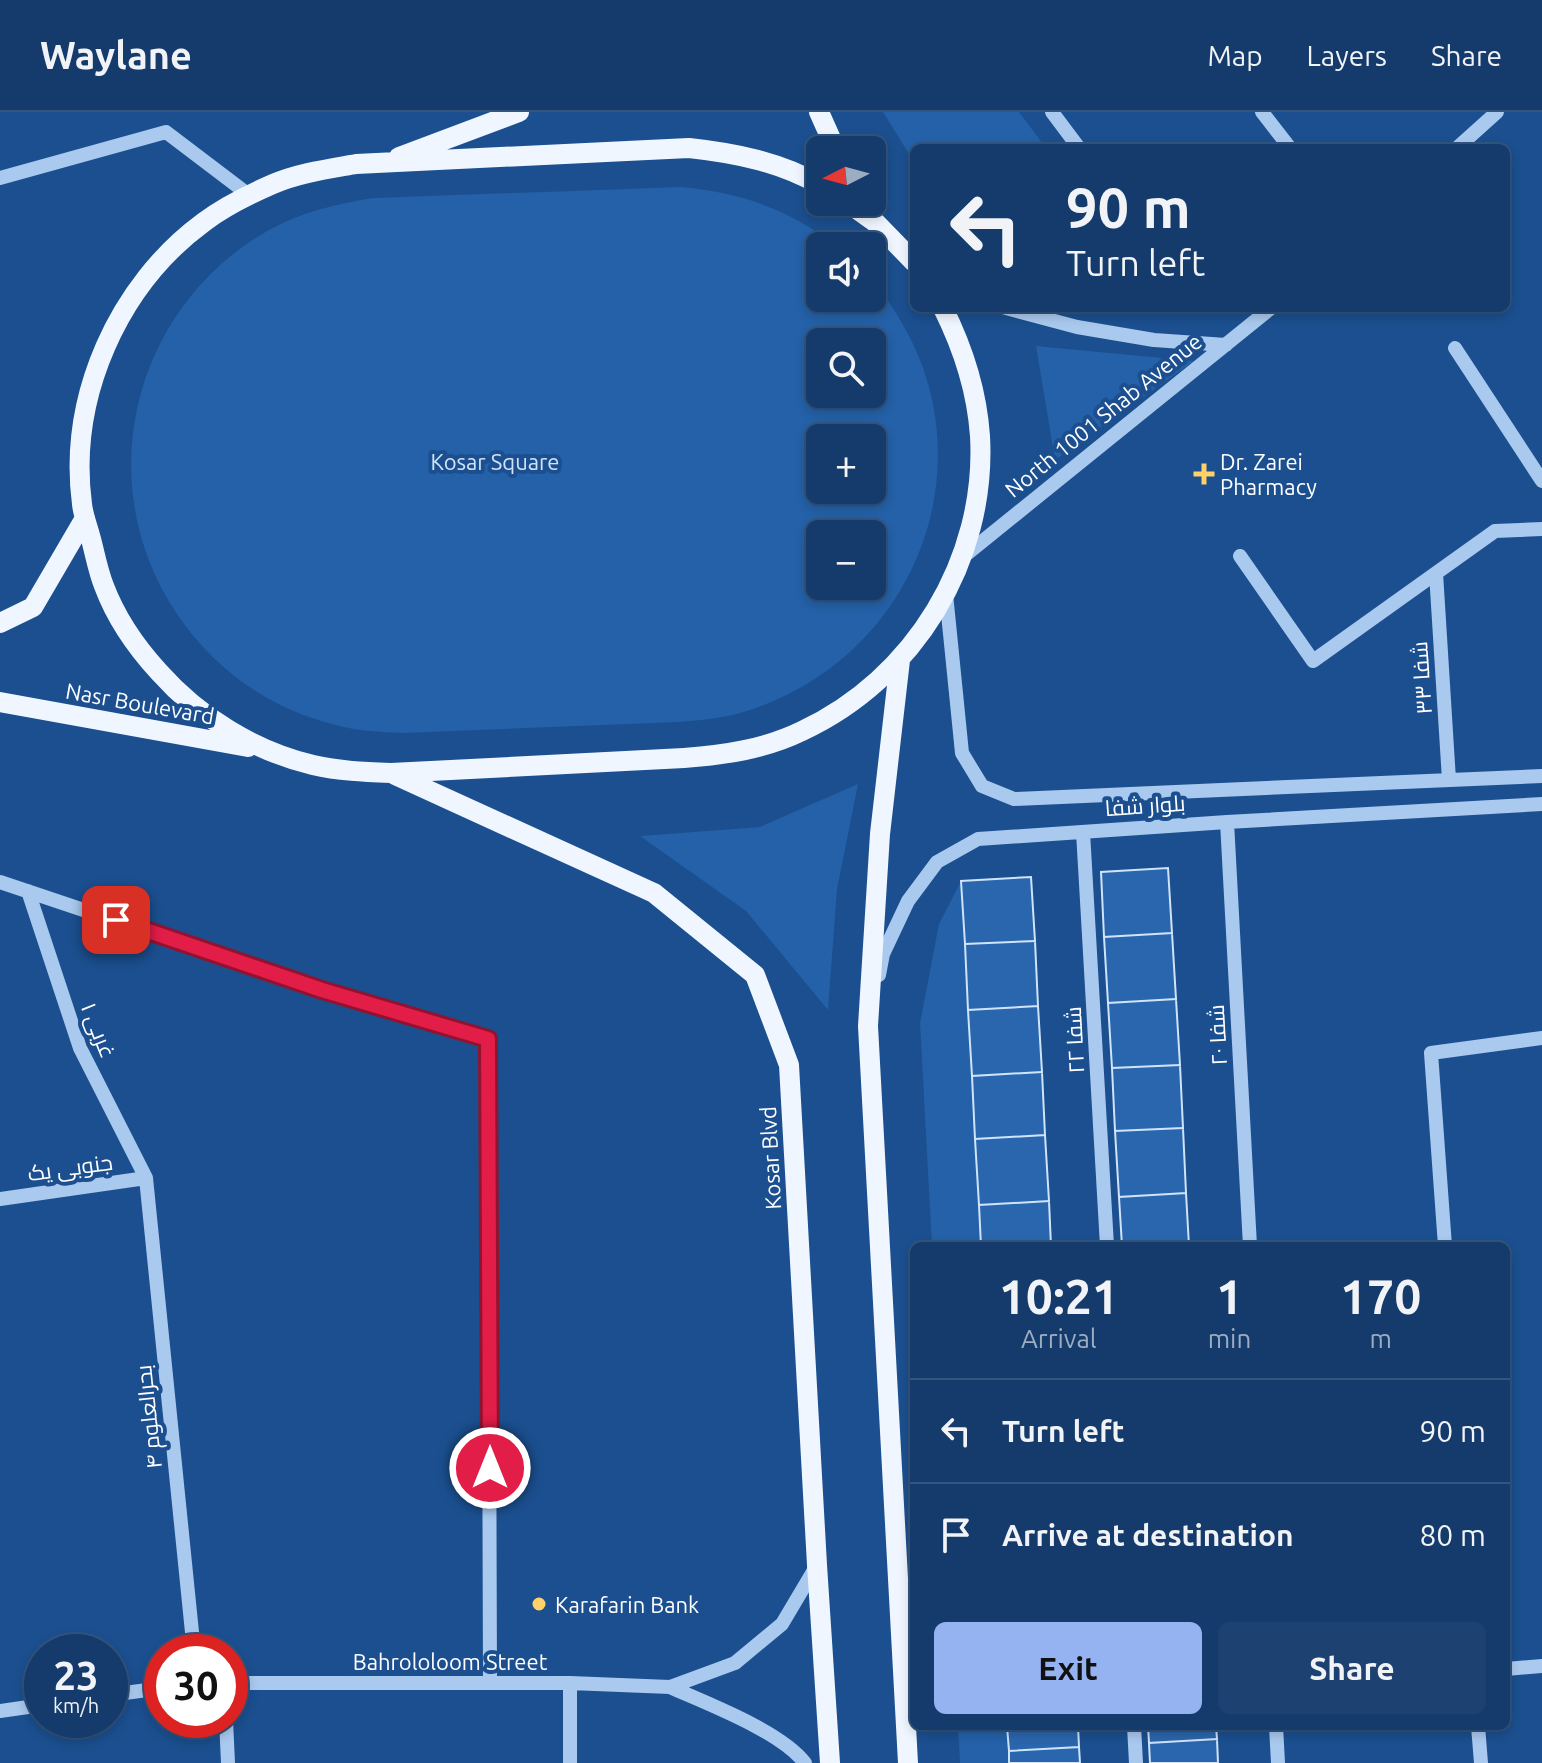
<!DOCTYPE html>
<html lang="en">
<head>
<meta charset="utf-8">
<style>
	body { margin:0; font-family:Ubuntu,Cairo,sans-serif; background:#1d4271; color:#f1f3f6; height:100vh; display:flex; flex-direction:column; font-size:30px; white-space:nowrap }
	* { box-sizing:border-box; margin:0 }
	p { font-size:26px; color:#9dadc1 }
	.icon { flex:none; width:44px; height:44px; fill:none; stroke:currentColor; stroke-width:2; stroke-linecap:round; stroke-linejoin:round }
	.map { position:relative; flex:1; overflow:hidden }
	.panel { position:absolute; left:910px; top:1130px; width:600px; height:488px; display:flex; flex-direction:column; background:#143b6b; border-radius:12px; box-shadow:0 4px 12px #0003,0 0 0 2px #33557e }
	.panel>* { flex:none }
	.guide { position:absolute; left:910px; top:32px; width:600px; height:168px; border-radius:12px; box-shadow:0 4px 12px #0003,0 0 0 2px #33557e; background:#143b6b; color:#f1f3f6; overflow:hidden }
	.needle { width:52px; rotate:264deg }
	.fabs { position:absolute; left:806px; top:24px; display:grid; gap:16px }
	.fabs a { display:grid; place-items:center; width:80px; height:80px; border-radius:12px; background:#143b6b; box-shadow:0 4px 12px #0003,0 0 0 2px #33557e; font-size:40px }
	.speed { position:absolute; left:24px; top:1522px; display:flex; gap:16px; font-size:40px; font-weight:700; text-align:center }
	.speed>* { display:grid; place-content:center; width:104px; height:104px; border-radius:50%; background:#143b6b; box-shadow:0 4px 12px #0003,0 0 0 2px #33557e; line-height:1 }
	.speed small { font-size:20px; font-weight:400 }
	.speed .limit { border:12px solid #d22; background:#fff; color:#111 }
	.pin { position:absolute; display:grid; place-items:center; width:68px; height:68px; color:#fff; margin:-34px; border-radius:16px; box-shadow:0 4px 12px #0006 }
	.me { position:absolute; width:88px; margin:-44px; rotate:0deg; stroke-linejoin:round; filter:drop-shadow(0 0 6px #0008) }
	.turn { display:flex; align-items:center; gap:28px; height:168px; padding:0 24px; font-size:36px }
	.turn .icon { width:104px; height:104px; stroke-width:2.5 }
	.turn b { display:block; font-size:56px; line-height:68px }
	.eta { display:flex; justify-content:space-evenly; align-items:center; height:136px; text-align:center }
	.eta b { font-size:48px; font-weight:600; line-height:56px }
	.action { display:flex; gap:16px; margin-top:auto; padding:16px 24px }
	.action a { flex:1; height:92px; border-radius:12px; background:#95b2f1; color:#111; font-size:32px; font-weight:600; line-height:92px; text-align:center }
	.action a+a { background:#1d4271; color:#f1f3f6 }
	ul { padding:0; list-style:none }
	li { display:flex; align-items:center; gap:24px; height:104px; padding:0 24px; border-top:2px solid #33557e }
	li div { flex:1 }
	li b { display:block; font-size:30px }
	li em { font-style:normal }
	header { display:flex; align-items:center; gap:48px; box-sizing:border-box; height:112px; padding:0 40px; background:#143b6b; border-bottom:2px solid #33557e }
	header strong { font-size:38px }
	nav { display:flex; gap:44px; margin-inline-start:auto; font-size:28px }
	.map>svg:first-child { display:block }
	.green { fill:#2461a8; fill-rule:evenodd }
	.building { fill:#2a66ad; stroke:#cfe3fa; stroke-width:2 }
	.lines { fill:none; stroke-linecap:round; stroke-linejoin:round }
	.minor { stroke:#a9c9ee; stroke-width:14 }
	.major { stroke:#f0f6ff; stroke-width:20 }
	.route-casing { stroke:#92132f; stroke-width:20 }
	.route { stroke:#e11d48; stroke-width:14 }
	.poi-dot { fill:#ffd166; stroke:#1b4f8f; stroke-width:3 }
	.labels { text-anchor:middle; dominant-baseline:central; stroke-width:8; stroke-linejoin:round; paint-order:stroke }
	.street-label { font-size:22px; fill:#fff; stroke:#1b4f8f }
	.park-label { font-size:22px; fill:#cfe3fa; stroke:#1b4f8f }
	.poi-label { font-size:22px; fill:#fff; stroke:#1b4f8f; text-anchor:start }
</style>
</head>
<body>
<header>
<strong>Waylane</strong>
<nav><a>Map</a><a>Layers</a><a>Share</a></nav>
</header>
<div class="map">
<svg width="1542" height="1651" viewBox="0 0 1542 1651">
	<rect width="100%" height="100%" fill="#1b4f8f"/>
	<path class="green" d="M 883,0 L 1019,0 L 1046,36 L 914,36 L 914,50 Z
		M 682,75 C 743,81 788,97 837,134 L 820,134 L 820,186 L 872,186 L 872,167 C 901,204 924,245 933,292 C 959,426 879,556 750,598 C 727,606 702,608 678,610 L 404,621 C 380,620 355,619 332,612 C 268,596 213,556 177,502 C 89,372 132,195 269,118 C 301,100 337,92 373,86 ZM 820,230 L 872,230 L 872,282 L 820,282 ZM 820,326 L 872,326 L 872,378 L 820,378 ZM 820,422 L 872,422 L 872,474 L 820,474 Z
		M 1036,234 L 1194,249 L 1055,348 Z
		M 858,672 L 837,777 L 828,898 L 746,799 L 640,724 L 760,715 Z
		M 961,769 L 981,1134 L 932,1134 L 920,911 L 939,812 Z
		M 958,1614 L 1007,1614 L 1009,1651 L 960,1651 Z"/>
	<path class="building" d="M 1168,756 L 1172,821 L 1104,825 L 1101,760 Z
		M 1031,765 L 1035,829 L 965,832 L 961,769 Z
		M 1172,821 L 1176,887 L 1108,891 L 1104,825 Z
		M 1035,829 L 1038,894 L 968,898 L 965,832 Z
		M 1176,887 L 1180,953 L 1112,956 L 1108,891 Z
		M 1038,894 L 1042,960 L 972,964 L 968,898 Z
		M 1180,953 L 1183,1016 L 1115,1019 L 1112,956 Z
		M 1042,960 L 1045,1023 L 975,1027 L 972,964 Z
		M 1183,1016 L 1186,1081 L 1119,1085 L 1115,1019 Z
		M 1045,1023 L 1049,1089 L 979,1093 L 975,1027 Z
		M 1186,1081 L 1189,1134 L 1122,1134 L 1119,1085 Z
		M 1049,1089 L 1051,1134 L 981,1134 L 979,1093 Z
		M 1007,1614 L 1078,1614 L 1079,1635 L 1009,1639 Z
		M 1148,1614 L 1216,1614 L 1217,1627 L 1149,1631 Z
		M 1217,1627 L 1218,1651 L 1150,1651 L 1149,1631 Z
		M 1079,1635 L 1080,1651 L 1009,1651 L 1009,1639 Z"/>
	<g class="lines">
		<path class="minor" d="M 1052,0 L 1079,36
			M 1262,0 L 1290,36
			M 1457,36 L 1497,0
			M 0,66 L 166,20 L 249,83
			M 1006,196 L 1077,215 L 1154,228 L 1226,233
			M 1455,236 L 1542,369
			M 1240,444 L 1313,549 L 1495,419 L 1542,417
			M 963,445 L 1271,196
			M 1436,461 L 1449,668
			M 946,482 L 962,641 L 982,674 L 1014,687 L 1542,664
			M 1227,710 L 1250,1134
			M 1083,720 L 1107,1134
			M 0,770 L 322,878 L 488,927 L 490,1571
			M 28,779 L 80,936 L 146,1066 L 194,1540
			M 879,863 L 883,842 L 908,789 L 937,750 L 978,727 L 1227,710 L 1542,692
			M 0,1087 L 146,1066
			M 1445,1134 L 1431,941 L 1542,926
			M 1506,1557 L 1542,1554
			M 230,1571 L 570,1571 L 670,1575 L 735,1551 L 782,1512 L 817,1453
			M 570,1571 L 570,1651
			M 670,1575 C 708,1592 780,1619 805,1651
			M 110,1583 L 162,1576
			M 0,1599 L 42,1593
			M 226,1608 L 228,1651
			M 1134,1614 L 1136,1651
			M 1276,1614 L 1278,1651
			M 1478,1614 L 1481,1651"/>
		<path class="major" d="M 819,0 L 836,38
			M 399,45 L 519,0
			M 820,73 C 780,50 735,41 689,36 L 356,52 C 328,57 299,61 273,72 C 250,82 225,94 204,110 C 118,173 68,285 82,392 C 83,403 88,415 91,427 C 95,442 98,459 104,474 C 116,506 136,535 159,560 C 199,605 254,639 313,653 C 339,659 364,660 391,661 L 684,646 C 725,643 765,637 802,619 C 914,567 987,448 980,324 C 977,280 963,236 943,196
			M 847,90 L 875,110 L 914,150
			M 0,511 L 33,495 L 85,406
			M 900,548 L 880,722 L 868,914 L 908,1651
			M 0,590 L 248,635
			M 395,663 L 654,781 L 755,863 L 789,953 L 817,1453 L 830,1651"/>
	</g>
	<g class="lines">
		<g class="route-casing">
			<path id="route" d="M 116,808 L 322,878 L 488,927 L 490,1356"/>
		</g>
		<use href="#route" class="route"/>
	</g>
	<g class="poi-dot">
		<path d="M1200 350h8v8h8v8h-8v8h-8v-8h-8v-8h8z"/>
		<circle cx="539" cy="1492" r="8"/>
	</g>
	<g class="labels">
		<g class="street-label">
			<text transform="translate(1103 303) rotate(-39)">North 1001 Shab Avenue</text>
			<text transform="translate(1421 566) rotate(-94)">شفا ۳۳</text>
			<text transform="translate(140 591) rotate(10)">Nasr Boulevard</text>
			<text transform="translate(1145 693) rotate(-4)">بلوار شفا</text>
			<text transform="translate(99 918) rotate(68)">غربی ۱</text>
			<text transform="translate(1217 923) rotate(-93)">شفا ۲۰</text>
			<text transform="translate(1074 928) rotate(-93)">شفا ۲۲</text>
			<text transform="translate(770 1046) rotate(-93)">Kosar Blvd</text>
			<text transform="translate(70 1055) rotate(-8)">جنوبی یک</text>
			<text transform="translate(148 1305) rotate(-96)">بحرالعلوم ۴</text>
			<text x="450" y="1549">Bahrololoom Street</text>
		</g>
		<g class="park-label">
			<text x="495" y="349">Kosar Square</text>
		</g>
		<g class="poi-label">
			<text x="1220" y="349">Dr. Zarei<tspan x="1220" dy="25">Pharmacy</tspan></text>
			<text x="555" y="1492">Karafarin Bank</text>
		</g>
	</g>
</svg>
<div class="fabs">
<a><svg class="needle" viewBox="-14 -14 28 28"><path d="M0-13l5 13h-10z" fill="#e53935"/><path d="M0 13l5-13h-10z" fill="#9dadc1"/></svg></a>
<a><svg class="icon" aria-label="sound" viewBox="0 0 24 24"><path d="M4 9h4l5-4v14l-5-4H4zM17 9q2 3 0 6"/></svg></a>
<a><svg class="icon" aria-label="search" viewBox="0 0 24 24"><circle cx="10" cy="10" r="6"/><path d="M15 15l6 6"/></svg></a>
<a>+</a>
<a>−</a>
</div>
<div class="speed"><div>23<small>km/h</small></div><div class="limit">30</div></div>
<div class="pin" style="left:116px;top:808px;background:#d93025"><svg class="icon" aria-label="arrive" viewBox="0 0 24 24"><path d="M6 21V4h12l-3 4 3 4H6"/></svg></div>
<svg class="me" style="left:490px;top:1356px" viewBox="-20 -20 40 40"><circle r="17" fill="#e11d48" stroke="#fff" stroke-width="3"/><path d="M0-11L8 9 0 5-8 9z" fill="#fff"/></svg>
<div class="guide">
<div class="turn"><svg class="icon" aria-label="left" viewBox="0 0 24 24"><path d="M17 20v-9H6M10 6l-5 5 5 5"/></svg><div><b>90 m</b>Turn left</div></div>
</div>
<section class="panel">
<div class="eta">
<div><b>10:21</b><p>Arrival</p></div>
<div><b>1</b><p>min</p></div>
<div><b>170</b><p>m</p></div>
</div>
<ul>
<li><svg class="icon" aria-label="left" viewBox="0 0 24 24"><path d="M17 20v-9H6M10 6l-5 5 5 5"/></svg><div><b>Turn left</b></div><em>90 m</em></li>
<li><svg class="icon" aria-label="arrive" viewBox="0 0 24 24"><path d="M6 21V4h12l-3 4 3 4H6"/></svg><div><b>Arrive at destination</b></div><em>80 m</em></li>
</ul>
<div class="action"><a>Exit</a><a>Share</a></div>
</section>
</div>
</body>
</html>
